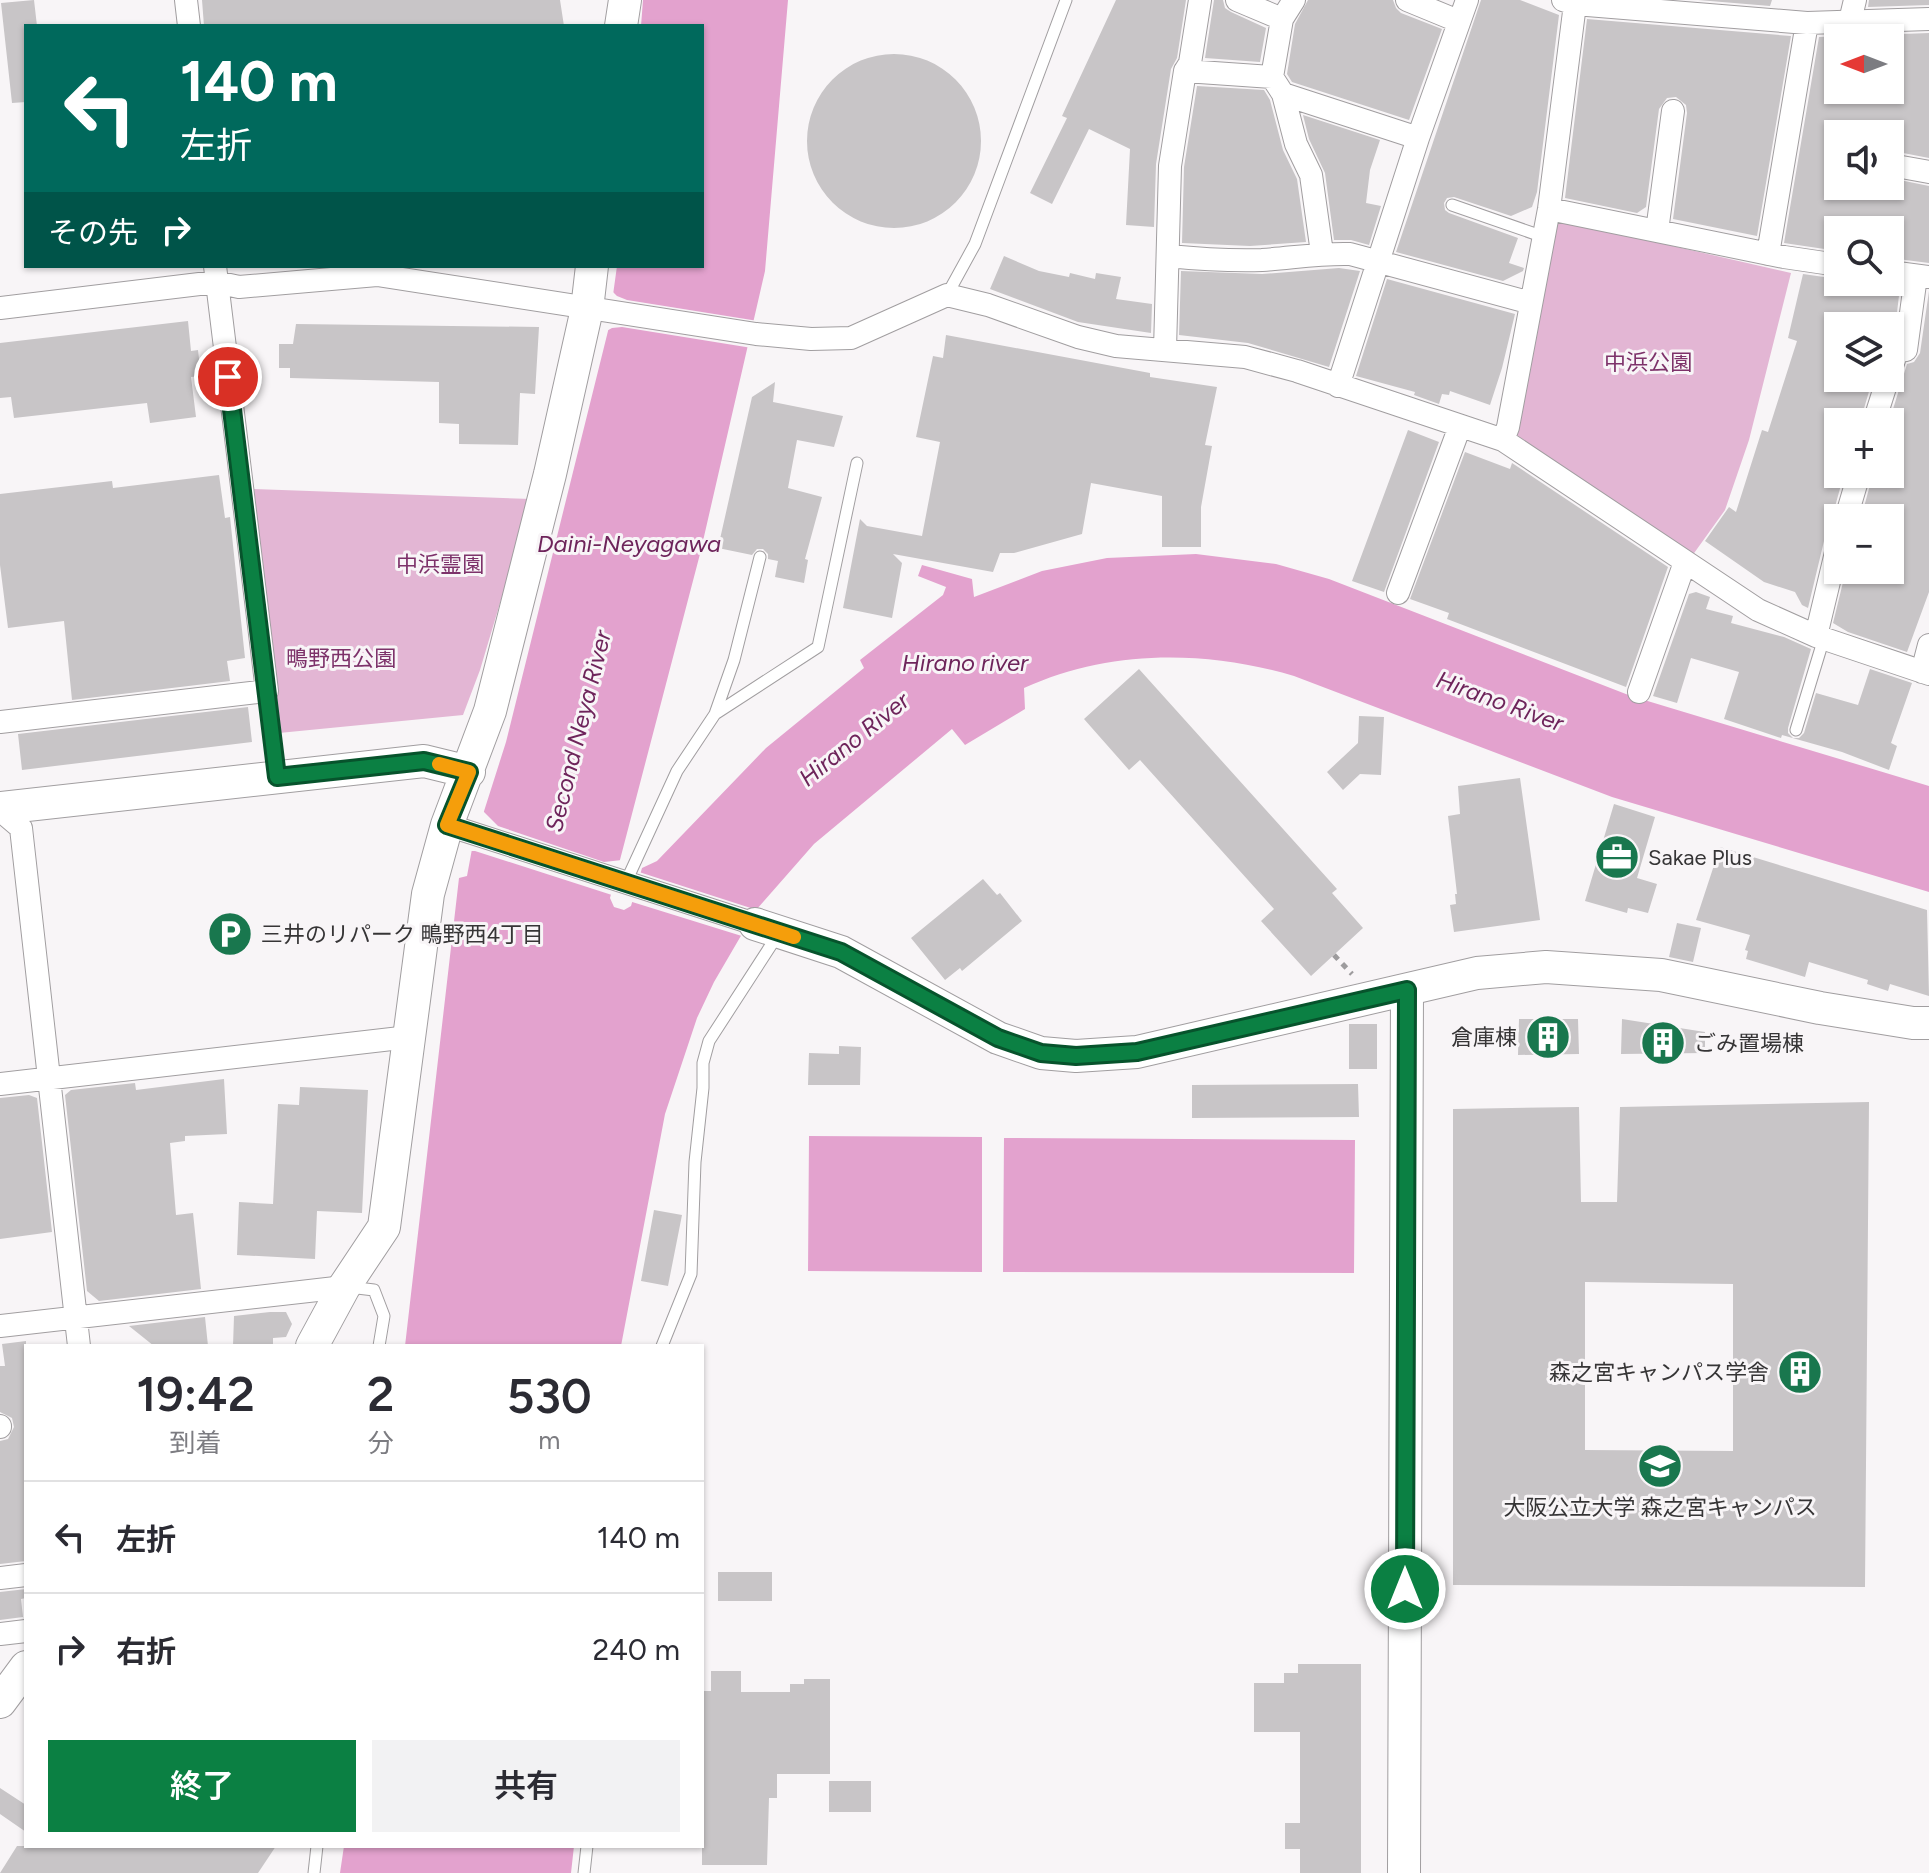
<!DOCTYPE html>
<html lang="ja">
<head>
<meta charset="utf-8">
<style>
	body { margin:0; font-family:Figtree,"Noto Sans JP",sans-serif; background:#f2f2f3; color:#2b2b33; height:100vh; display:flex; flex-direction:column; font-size:30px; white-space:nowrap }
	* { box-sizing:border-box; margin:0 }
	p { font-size:26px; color:#7c7c81 }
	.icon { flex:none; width:44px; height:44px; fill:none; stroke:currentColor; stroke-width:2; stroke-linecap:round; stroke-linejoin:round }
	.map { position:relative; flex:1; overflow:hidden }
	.sheet { position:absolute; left:24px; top:1344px; width:680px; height:504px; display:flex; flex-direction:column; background:#fff; border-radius:0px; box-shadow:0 2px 6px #0004 }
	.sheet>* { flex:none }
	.top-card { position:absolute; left:24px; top:24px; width:680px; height:244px; border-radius:0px; box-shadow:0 2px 6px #0004; background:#00695c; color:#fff; overflow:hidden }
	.needle { width:52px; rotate:270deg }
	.fabs { position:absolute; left:1824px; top:24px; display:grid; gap:16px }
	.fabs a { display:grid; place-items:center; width:80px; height:80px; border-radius:0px; background:#fff; box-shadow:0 2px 6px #0004; font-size:40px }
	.pin { position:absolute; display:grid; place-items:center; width:68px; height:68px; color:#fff; margin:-34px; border:4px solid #fff; border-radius:50%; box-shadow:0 2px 8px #0007 }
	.me { position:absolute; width:88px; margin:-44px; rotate:0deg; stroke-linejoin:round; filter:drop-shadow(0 0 6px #0008) }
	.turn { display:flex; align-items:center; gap:28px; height:168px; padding:0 24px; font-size:36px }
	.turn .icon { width:104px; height:104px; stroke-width:2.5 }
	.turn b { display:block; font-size:56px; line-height:68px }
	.then { display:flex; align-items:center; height:76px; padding:0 24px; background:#0003; gap:16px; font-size:30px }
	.eta { display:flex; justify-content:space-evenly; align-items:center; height:136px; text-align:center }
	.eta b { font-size:48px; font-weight:600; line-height:56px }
	.action { display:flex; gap:16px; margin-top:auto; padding:16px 24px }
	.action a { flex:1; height:92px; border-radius:0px; background:#0b8043; color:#fff; font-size:32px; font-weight:600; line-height:92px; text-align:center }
	.action a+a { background:#f2f2f3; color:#2b2b33 }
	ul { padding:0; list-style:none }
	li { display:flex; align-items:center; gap:24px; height:112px; padding:0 24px; border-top:2px solid #e1e1e2 }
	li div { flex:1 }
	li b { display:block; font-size:30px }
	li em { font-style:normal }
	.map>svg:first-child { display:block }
	.green { fill:#e3b6d4 }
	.water { fill:#e3a2ce }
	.pier { fill:#f8f5f7 }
	.building { fill:#c8c5c7; fill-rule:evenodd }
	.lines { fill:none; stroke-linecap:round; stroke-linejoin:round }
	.lane-casing { stroke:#a19ea0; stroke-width:13 }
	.street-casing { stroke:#a19ea0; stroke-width:24 }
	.secondary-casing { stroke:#a19ea0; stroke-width:34 }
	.path { stroke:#9d9b9d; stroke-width:5; stroke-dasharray:6 6; stroke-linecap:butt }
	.lane { stroke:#fff; stroke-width:11 }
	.street { stroke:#fff; stroke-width:22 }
	.secondary { stroke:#fff; stroke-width:32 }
	.route-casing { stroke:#07532c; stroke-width:20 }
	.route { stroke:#0b8043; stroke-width:14 }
	.slow { stroke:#f59e0b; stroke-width:14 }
	.labels { text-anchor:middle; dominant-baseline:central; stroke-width:6; stroke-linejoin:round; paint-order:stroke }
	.park-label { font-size:22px; fill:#7d326a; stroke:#f8f5f7 }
	.poi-label { font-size:22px; fill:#363536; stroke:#f8f5f7; text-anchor:start }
	.water-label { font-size:24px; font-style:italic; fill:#6e245b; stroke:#f8f5f7 }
</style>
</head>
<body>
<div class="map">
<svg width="1929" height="1873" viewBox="0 0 1929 1873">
	<rect width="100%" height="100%" fill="#f8f5f7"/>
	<path class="green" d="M 1559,220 L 1791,273 L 1749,440 L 1725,510 L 1692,556 L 1515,434 L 1535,304 Z
		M 254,489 L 531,499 L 480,670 L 463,715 L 279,733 Z"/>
	<path class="water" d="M 643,0 L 788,0 L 765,271 L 700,554 L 610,898 L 614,907 L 624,910 L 631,906 L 642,868 L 657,861 L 766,748 L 864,668 L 860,660 L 943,595 L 946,587 L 918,576 L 922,565 L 972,579 L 974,597 L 1042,571 L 1107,558 L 1196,554 L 1276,564 L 1329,579 L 1631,696 L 1929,786 L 1929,892 L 1612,797 L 1294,676 C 1206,650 1110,649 1024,688 L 1025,709 L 965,745 L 952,729 L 814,844 L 756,910 L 714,982 L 697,1018 L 665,1114 L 621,1346 L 405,1346 L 459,878 L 467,876 L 472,849 L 506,742 L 608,331 L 617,266 L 702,266 L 702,26 L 641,26 Z
		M 809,1136 L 982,1137 L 982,1272 L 808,1271 Z
		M 1004,1138 L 1355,1140 L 1354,1273 L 1003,1272 Z
		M 344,1846 L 574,1846 L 571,1873 L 340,1873 Z"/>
	<path class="pier" d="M 610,289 L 617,296 L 627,300 L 758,321 L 752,348 L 622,327 L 612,328 L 603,333 Z
		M 481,809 L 498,826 L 604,862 L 622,860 L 621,865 L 623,865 L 615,896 L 475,851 L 467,851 Z
		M 639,872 L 760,911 L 745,937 L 629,901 Z"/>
	<path class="building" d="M 34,0 L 37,26 L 26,26 L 26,102 L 12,103 L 1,3 Z
		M 202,0 L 560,0 L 564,26 L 204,26 Z
		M 1116,0 L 1186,0 L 1177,58 L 1171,69 L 1156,164 L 1154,227 L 1126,225 L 1130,149 L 1089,129 L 1052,204 L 1030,193 L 1067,118 L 1062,116 Z
		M 1214,0 L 1223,0 L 1225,8 L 1231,12 L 1266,28 L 1260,62 L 1205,58 Z
		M 1308,0 L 1393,0 L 1396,8 L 1401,13 L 1442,29 L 1409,120 L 1292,82 L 1287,74 L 1295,24 Z
		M 1481,0 L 1520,0 L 1559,15 L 1537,192 L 1532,207 L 1511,216 L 1454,197 L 1447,198 L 1444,203 L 1445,210 L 1449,213 L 1518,238 L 1509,263 L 1524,268 L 1523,271 L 1503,281 L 1396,252 Z
		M 1698,0 L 1772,0 L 1770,6 Z
		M 1869,0 L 1929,0 L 1929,5 L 1868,7 Z
		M 1587,19 L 1791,36 L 1757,236 L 1673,219 L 1687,113 L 1686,105 L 1676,97 L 1667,98 L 1659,109 L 1646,207 L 1637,213 L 1565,198 Z
		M 1929,33 L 1929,158 L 1898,152 L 1890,154 L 1890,134 L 1859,134 L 1838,130 L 1838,186 L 1890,186 L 1890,178 L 1929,186 L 1929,263 L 1890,258 L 1890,230 L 1838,230 L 1838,251 L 1784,243 L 1819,37 L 1845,36 L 1845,38 L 1838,38 L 1838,70 L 1834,90 L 1890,90 L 1890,38 L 1847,38 L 1848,36 Z
		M807 141a87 87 0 1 1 174 0a87 87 0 1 1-174 0Z
		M 1197,86 L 1264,90 L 1270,100 L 1283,150 L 1297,179 L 1306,242 L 1250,246 L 1182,243 L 1184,167 Z
		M 1303,115 L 1380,140 L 1370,170 L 1366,203 L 1381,206 L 1369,245 L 1351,240 L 1334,240 L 1325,173 L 1309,139 Z
		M 1004,256 L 1039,271 L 1069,277 L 1070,273 L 1095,279 L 1096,273 L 1121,277 L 1116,299 L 1152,304 L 1151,333 L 1078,322 L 990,289 Z
		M 1339,268 L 1360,271 L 1329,367 L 1248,343 L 1179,335 L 1181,271 L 1262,274 Z
		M 1803,274 L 1838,279 L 1838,282 L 1880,282 L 1900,287 L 1894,338 L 1890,339 L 1890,326 L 1838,326 L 1838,378 L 1873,378 L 1860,422 L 1838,422 L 1838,474 L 1844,474 L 1833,514 L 1834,525 L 1824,541 L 1808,608 L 1802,605 L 1795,592 L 1764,582 L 1705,541 L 1729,507 L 1736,512 L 1762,430 L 1768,432 L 1797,341 L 1788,338 Z
		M 1387,279 L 1515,314 L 1502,368 L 1490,405 L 1450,391 L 1449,395 L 1442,394 L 1439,404 L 1414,395 L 1415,392 L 1356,376 Z
		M 1929,291 L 1929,592 L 1907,652 L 1848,632 L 1833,623 L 1846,570 L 1890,570 L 1890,518 L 1861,518 L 1873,474 L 1890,474 L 1889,422 L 1907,364 L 1914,362 L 1920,353 Z
		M 188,321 L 191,351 L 198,350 L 201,376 L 191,377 L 196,417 L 150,423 L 147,403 L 14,418 L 11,397 L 0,398 L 0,343 Z
		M 296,324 L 539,327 L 535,394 L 520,393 L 518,445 L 459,444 L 459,424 L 439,423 L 439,382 L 290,378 L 290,368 L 279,368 L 279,344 L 293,344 Z
		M 946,335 L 1150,373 L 1150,377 L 1217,387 L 1205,445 L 1212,446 L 1201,507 L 1201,547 L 1162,547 L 1162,496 L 1091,483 L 1082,534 L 1014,553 L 1000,553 L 993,572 L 893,554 L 902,563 L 892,618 L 843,608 L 860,519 L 867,526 L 922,536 L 940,442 L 916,437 L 933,356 L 943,358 Z
		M 775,382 L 773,402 L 843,416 L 834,447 L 797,440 L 788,488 L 822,497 L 805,559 L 808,560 L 804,583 L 775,577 L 778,561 L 768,559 L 768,554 L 763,549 L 757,549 L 752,555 L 718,548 L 752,397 Z
		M 1408,430 L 1439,442 L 1384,592 L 1352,581 Z
		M 1465,452 L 1510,469 L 1512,463 L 1668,567 L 1626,687 L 1447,619 L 1449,613 L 1410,599 Z
		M 219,475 L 225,518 L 230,517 L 245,658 L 227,661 L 230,681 L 72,700 L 64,621 L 8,628 L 0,565 L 0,494 L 112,481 L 113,488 Z
		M 1696,592 L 1710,597 L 1706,609 L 1733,616 L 1731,623 L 1784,637 L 1811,649 L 1788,728 L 1788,733 L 1793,738 L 1799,738 L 1804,733 L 1816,693 L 1858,705 L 1870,669 L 1912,683 L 1891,743 L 1897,746 L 1889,770 L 1842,752 L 1782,735 L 1781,738 L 1724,719 L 1739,672 L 1691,658 L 1677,703 L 1653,696 L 1689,594 Z
		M 1139,669 L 1337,889 L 1332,893 L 1363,928 L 1311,976 L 1261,921 L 1274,909 L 1140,760 L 1129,770 L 1084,719 Z
		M 248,707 L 252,742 L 22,770 L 18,734 Z
		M 1359,716 L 1384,717 L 1381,775 L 1360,774 L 1343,790 L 1327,772 L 1358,743 Z
		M 1520,778 L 1540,920 L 1454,932 L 1450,905 L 1456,904 L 1455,894 L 1457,894 L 1448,816 L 1460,814 L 1458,786 Z
		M 1614,804 L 1655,817 L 1637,878 L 1657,884 L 1648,913 L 1628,908 L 1627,913 L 1585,901 Z
		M 1720,847 L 1927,910 L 1929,996 L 1890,984 L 1888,991 L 1867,984 L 1868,980 L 1809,962 L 1805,977 L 1746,959 L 1748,951 L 1745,950 L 1750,935 L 1696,920 Z
		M 983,879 L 997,895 L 1000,893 L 1022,921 L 962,971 L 960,968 L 945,980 L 911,938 Z
		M 1677,923 L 1701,928 L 1693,962 L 1669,957 Z
		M 1519,1019 L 1578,1019 L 1579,1054 L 1518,1055 Z
		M 1622,1019 L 1705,1032 L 1705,1053 L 1621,1054 Z
		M 1349,1024 L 1377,1024 L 1377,1069 L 1349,1069 Z
		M 839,1046 L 861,1047 L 860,1085 L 808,1085 L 809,1053 L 839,1054 Z
		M 224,1079 L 227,1134 L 185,1136 L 185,1141 L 170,1143 L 176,1215 L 193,1213 L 201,1289 L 99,1301 L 87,1291 L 65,1095 L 71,1090 L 135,1083 L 136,1090 Z
		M 1358,1084 L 1359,1117 L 1192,1118 L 1192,1085 Z
		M 300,1087 L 368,1090 L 362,1213 L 317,1211 L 315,1259 L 237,1255 L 239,1202 L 273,1204 L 278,1104 L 299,1105 Z
		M 29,1095 L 37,1098 L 52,1232 L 0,1239 L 0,1098 Z
		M 1869,1102 L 1865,1587 L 1453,1585 L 1453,1109 L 1579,1107 L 1581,1202 L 1617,1202 L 1620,1107 ZM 1585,1282 L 1733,1284 L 1733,1451 L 1585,1450 Z
		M 654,1210 L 682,1215 L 668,1286 L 641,1281 Z
		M 270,1312 L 286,1312 L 292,1324 L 286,1337 L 273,1338 L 273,1346 L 233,1346 L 234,1316 Z
		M 205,1317 L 208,1346 L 154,1346 L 129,1326 Z
		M 26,1341 L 26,1561 L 0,1564 L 0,1441 L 8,1439 L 14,1427 L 12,1418 L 0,1412 L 0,1366 L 5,1366 L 2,1344 Z
		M 718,1572 L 772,1572 L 772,1601 L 718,1601 Z
		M 26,1589 L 26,1598 L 21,1599 L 23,1617 L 0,1620 L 0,1592 Z
		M 1298,1664 L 1361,1664 L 1361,1873 L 1300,1873 L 1300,1849 L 1285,1849 L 1285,1823 L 1300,1823 L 1300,1732 L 1254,1732 L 1254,1683 L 1284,1683 L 1284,1673 L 1298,1673 Z
		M 711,1671 L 741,1671 L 741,1692 L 790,1692 L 790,1684 L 804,1684 L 804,1679 L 830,1679 L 830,1774 L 777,1774 L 777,1798 L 769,1798 L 767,1865 L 702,1865 L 702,1691 L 711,1691 Z
		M 829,1781 L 871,1781 L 871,1812 L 829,1812 Z
		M 0,1788 L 26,1805 L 26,1832 L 0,1814 Z
		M 17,1846 L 276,1846 L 258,1873 L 0,1873 Z"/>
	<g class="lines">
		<g class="lane-casing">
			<path id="lane" d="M 1452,205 L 1544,237
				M 947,295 L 975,244 L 1066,0
				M 267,691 L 277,774
				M 715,714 L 818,647 L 857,463
				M 1796,730 L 1824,638
				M 625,884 L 677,771 L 715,714 L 734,660 L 760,557
				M 349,1287 L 374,1290 L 384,1316 L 379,1346
				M 662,1346 L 691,1274 L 695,1162 L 703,1088 L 703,1063 L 709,1041 L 777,936
				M 314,1873 L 317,1846
				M 584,1873 L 587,1846"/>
		</g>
		<g class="street-casing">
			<path id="street" d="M 186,0 L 189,26
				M 1237,0 L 1282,19
				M 1294,0 L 1282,19 L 1272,77 L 1283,94 L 1296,144 L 1311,175 L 1322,253
				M 1407,0 L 1458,21
				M 1563,0 L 1575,4 L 1807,23 L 1929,19
				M 1850,21 L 1855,0
				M 1185,71 L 1190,63 L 1200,0
				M 1283,94 L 1418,138
				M 1896,166 L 1929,172
				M 1549,209 L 1784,257 L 1838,265
				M 1657,231 L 1673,111
				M 1768,254 L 1807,23
				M 1168,256 C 1199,259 1231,261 1262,260 C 1292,258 1320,253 1350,254 L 1531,303
				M 1890,272 L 1928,277
				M 0,308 L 216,282 L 239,287 L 377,275 L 756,334 L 811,339 L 851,338 L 947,295 L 988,305 L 1078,337 L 1116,346 L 1245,357 L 1297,371 L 1503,440 L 1758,610 L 1816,636 L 1929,674
				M 1165,350 L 1170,166 L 1185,71 L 1272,77
				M 1890,372 L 1897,351 L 1906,350 L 1916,276
				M 1338,386 L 1418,138 L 1467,0
				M 1874,422 L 1888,378
				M 1503,440 L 1508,427 L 1549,209 L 1575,4
				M 1846,518 L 1859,474
				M 1398,593 L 1460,426
				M 1816,636 L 1838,544
				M 1922,672 L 1929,645
				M 1639,692 L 1685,562
				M 0,722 L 267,691 L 215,266
				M 0,810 L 21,828 L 79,1346
				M 447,825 L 755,924
				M 0,1084 L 409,1037
				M 0,1326 L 344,1287
				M 0,1426 L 0,1427
				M 0,1578 L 26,1575
				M 0,1634 L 26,1631"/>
		</g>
		<g class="secondary-casing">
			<path id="secondary" d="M 621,26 L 625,0
				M 0,808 L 424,761 L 469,772
				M 755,924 L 841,952 L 998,1038 L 1041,1053 L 1076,1056 L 1137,1052 L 1477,973 L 1546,967 L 1661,975 L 1820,1008 L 1913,1023 L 1929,1023
				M 312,1346 L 344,1287 L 384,1227 L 428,894 L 447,825 L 490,711 L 550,474 L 587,309 L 592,266
				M 0,1702 L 26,1667
				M 1404,1873 L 1407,990"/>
		</g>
		<path class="path" d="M 1334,955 L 1352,974"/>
		<use href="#lane" class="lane"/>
		<use href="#street" class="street"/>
		<use href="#secondary" class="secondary"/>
	</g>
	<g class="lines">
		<g class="route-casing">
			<path id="route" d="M 228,377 L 277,777 L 424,761 L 469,772 L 447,825 L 841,952 L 998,1038 L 1041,1053 L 1076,1056 L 1137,1052 L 1407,990 L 1405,1589"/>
		</g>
		<use href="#route" class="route"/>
		<path class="slow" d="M 439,764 L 469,772 L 447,825 L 794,937"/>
	</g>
	<defs>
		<g id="office-disc" transform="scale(2.3)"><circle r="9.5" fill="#19774e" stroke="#f8f5f7"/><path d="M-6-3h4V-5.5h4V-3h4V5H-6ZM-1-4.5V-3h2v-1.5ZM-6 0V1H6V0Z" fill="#fff"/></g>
		<g id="parking-disc" transform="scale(2.3)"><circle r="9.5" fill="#19774e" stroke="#f8f5f7"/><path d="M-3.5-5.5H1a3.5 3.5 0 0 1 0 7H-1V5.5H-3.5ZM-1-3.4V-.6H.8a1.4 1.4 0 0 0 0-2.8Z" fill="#fff"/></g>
		<g id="building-disc" transform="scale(2.3)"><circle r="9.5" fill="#19774e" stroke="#f8f5f7"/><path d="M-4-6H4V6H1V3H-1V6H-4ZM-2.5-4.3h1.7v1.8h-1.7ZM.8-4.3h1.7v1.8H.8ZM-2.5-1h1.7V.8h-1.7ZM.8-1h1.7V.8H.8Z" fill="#fff"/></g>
		<g id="university-disc" transform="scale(2.3)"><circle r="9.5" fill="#19774e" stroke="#f8f5f7"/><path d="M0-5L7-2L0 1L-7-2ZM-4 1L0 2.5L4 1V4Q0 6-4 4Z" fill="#fff"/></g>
	</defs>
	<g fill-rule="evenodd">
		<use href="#office-disc" x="1617" y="857"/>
		<use href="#parking-disc" x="230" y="934"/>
		<use href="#building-disc" x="1548" y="1037"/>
		<use href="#building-disc" x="1663" y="1043"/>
		<use href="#building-disc" x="1800" y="1372"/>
		<use href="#university-disc" x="1660" y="1466"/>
	</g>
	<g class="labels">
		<g class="park-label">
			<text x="1648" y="362">中浜公園</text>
			<text x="440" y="564">中浜霊園</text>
			<text x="341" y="658">鴫野西公園</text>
		</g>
		<g class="poi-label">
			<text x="1648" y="857">Sakae Plus</text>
			<text x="261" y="934">三井のリパーク 鴫野西4丁目</text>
			<text x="1517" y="1037" text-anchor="end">倉庫棟</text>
			<text x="1694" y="1043">ごみ置場棟</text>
			<text x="1769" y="1372" text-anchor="end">森之宮キャンパス学舎</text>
			<text x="1660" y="1507" text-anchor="middle">大阪公立大学 森之宮キャンパス</text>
		</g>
		<g class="water-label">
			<text x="629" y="543">Daini-Neyagawa</text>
			<text x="965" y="662">Hirano river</text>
			<text transform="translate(1500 701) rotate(20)">Hirano River</text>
			<text transform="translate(578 731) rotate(-76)">Second Neya River</text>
			<text transform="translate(854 739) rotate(-39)">Hirano River</text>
		</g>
	</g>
</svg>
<div class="fabs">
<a><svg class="needle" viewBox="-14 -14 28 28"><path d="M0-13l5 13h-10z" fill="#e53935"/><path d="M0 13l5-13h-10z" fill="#7c7c81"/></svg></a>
<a><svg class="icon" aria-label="sound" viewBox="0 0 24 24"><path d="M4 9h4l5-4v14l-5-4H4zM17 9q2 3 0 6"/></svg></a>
<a><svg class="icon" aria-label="search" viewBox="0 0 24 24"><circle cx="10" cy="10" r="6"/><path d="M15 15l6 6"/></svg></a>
<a><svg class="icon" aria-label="layers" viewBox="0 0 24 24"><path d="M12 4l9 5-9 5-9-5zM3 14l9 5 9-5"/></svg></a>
<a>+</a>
<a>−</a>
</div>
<div class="pin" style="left:228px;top:377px;background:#d93025"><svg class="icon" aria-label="arrive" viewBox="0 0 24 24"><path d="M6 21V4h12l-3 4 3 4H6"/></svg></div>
<svg class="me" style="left:1405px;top:1589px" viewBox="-20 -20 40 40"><circle r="17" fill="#0b8043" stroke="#fff" stroke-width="3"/><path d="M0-11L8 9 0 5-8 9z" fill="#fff"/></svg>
<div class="top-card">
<div class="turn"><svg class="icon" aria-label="left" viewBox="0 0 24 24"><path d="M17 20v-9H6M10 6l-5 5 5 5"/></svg><div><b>140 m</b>左折</div></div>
<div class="then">その先<svg class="icon" aria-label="right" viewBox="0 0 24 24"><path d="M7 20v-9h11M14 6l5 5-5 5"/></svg></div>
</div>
<section class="sheet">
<div class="eta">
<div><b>19:42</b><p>到着</p></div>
<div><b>2</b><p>分</p></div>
<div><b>530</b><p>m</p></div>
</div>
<ul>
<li><svg class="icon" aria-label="left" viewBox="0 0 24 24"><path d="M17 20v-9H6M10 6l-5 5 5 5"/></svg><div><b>左折</b></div><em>140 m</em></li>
<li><svg class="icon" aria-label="right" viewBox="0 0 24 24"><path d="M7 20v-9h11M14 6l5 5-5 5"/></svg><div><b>右折</b></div><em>240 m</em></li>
</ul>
<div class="action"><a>終了</a><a>共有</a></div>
</section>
</div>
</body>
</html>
